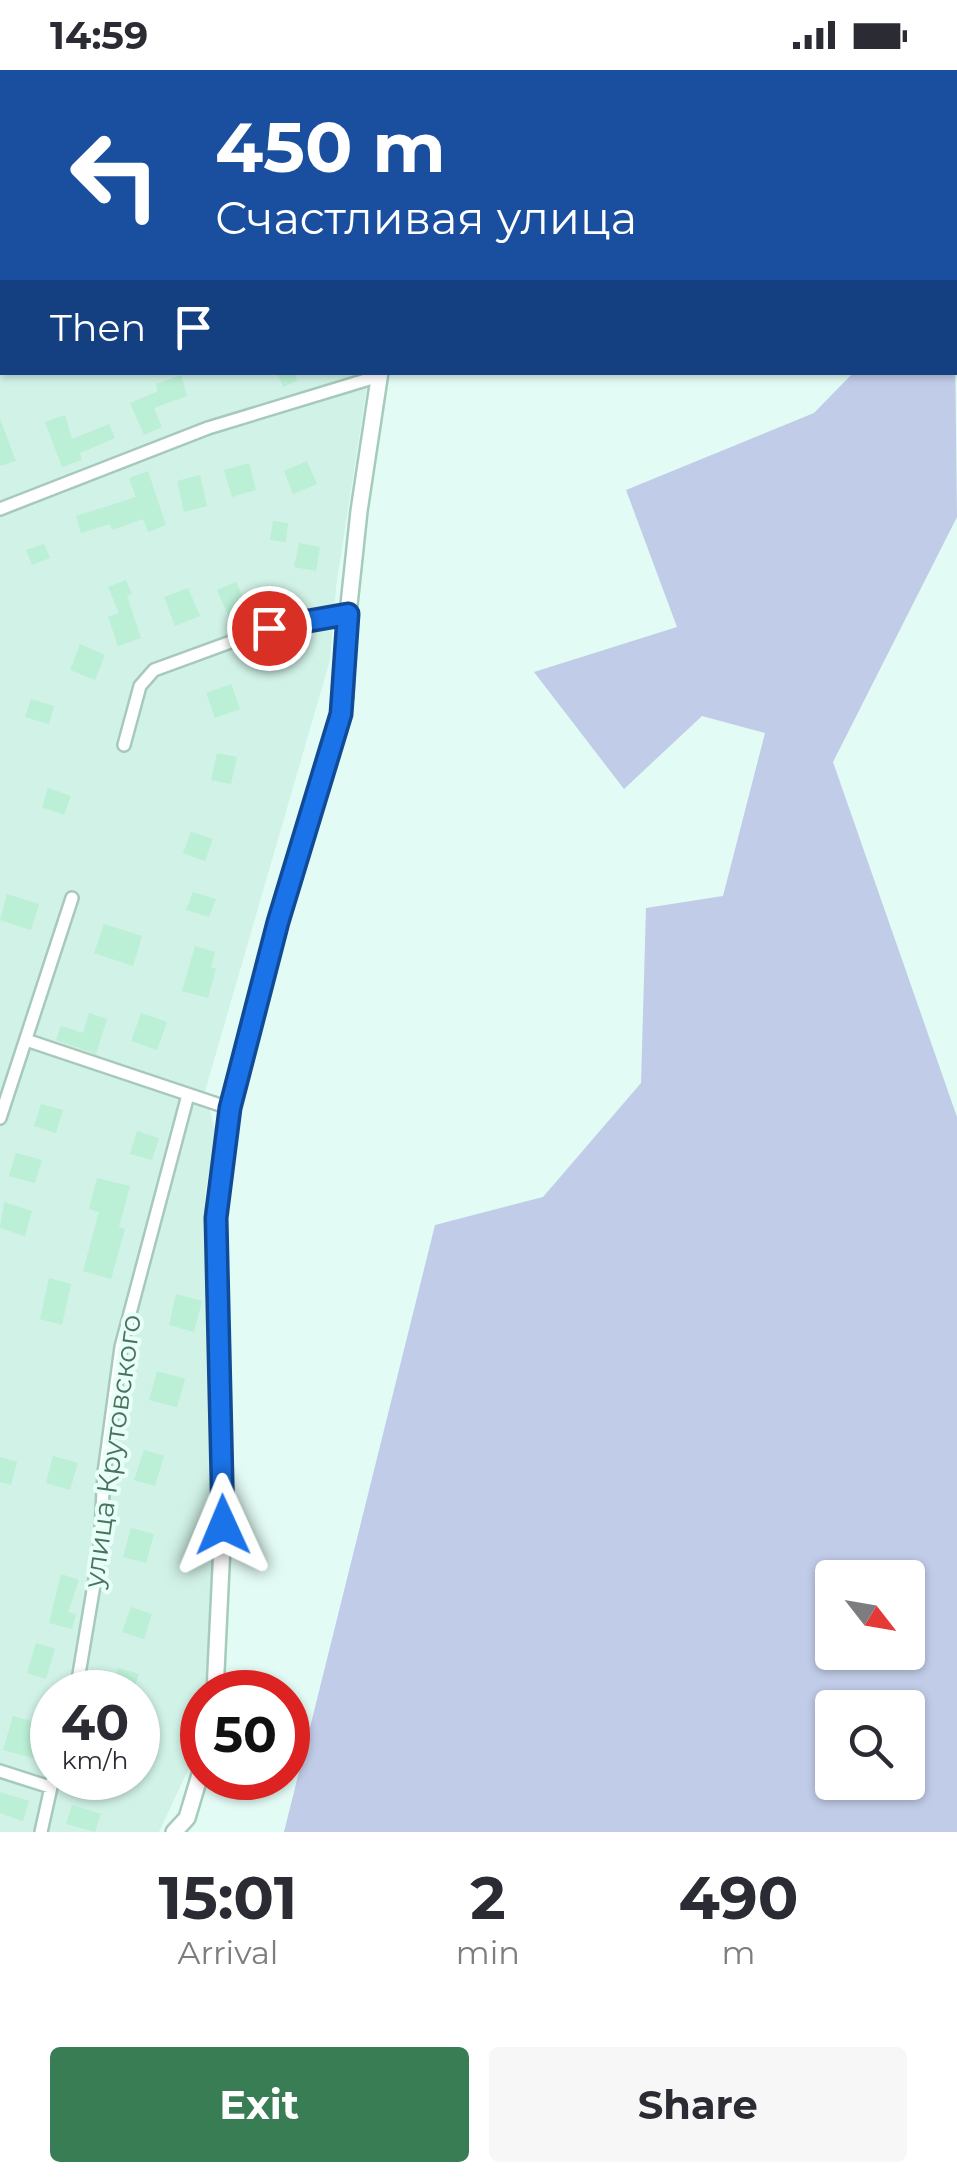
<!DOCTYPE html>
<html lang="en">
<head>
<meta charset="utf-8">
<style>
	body { margin:0; font-family:Montserrat,sans-serif; background:#f7f7f7; color:#2b2b33; height:100vh; display:flex; flex-direction:column; font-size:38px; white-space:nowrap }
	* { box-sizing:border-box; margin:0 }
	p { font-size:32px; color:#7c7c81 }
	.icon { flex:none; width:55px; height:55px; fill:none; stroke:currentColor; stroke-width:2; stroke-linecap:round; stroke-linejoin:round }
	.map { position:relative; height:1762px; overflow:hidden }
	.details { display:flex; flex-direction:column; background:#fff; flex:1 }
	.details>* { flex:none }
	.top-card { position:absolute; left:0px; top:0px; width:958px; height:305px; box-shadow:0 2px 8px #0004; background:#1a4fa0; color:#fff; overflow:hidden }
	.needle { width:65px; rotate:121deg }
	.tools { position:absolute; left:815px; top:1490px; display:grid; gap:20px }
	.tools a { display:grid; place-items:center; width:110px; height:110px; border-radius:10px; background:#fff; box-shadow:0 2px 8px #0004; font-size:50px }
	.speed { position:absolute; left:30px; top:1600px; display:flex; gap:20px; font-size:50px; font-weight:700; text-align:center }
	.speed>* { display:grid; place-content:center; width:130px; height:130px; border-radius:50%; background:#fff; box-shadow:0 2px 8px #0004; line-height:1 }
	.speed small { font-size:25px; font-weight:400 }
	.speed .limit { border:15px solid #d22; background:#fff; color:#111 }
	.pin { position:absolute; display:grid; place-items:center; width:85px; height:85px; color:#fff; margin:-42px; border:5px solid #fff; border-radius:50%; box-shadow:0 2px 10px #0007 }
	.me { position:absolute; width:110px; margin:-55px; rotate:359deg; stroke-linejoin:round; filter:drop-shadow(0 0 8px #0008) }
	.turn { display:flex; align-items:center; gap:35px; height:210px; padding:0 50px; font-size:45px }
	.turn .icon { width:130px; height:130px; stroke-width:2.5 }
	.turn b { display:block; font-size:70px; line-height:85px }
	.then { display:flex; align-items:center; height:95px; padding:0 50px; background:#0003; gap:20px; font-size:38px }
	.eta { display:flex; justify-content:space-evenly; align-items:center; height:170px; text-align:center }
	.eta b { font-size:60px; font-weight:700; line-height:70px }
	.primary-button { display:flex; gap:20px; margin-top:auto; padding:20px 50px }
	.primary-button a { flex:1; height:115px; border-radius:10px; background:#397d55; color:#fff; font-size:40px; font-weight:700; line-height:115px; text-align:center }
	.primary-button a+a { background:#f7f7f7; color:#2b2b33 }
	.status { display:flex; justify-content:space-between; align-items:center; height:70px; padding:0 50px; background:#fff; direction:ltr }
	.status svg { height:28px; fill:currentColor }
	.map>svg:first-child { display:block }
	.residential { fill:#d1f2e7; fill-rule:evenodd }
	.green { fill:#c1cce8; fill-rule:evenodd }
	.building { fill:#bbefd6 }
	.lines { fill:none; stroke-linecap:round; stroke-linejoin:round }
	.street-casing { stroke:#a7c9bb; stroke-width:16 }
	.secondary-casing { stroke:#a5ccbb; stroke-width:20 }
	.street { stroke:#fff; stroke-width:11 }
	.secondary { stroke:#fff; stroke-width:15 }
	.route-casing { stroke:#114b97; stroke-width:25 }
	.route { stroke:#1a73e8; stroke-width:18 }
	.labels { text-anchor:middle; dominant-baseline:central; stroke-width:8; stroke-linejoin:round; paint-order:stroke }
	.street-label { font-size:28px; fill:#4a725d; stroke:#e8fef8 }
</style>
</head>
<body>
<div class="status"><b>14:59</b><svg viewBox="0 0 49 12"><path d="M0 12V9h3v3zM5 12V6h3v6zM10 12V3h3v9zM15 12V0h3v12zM26 1h20v11H26zM47 4h2v5h-2z"/></svg></div>
<div class="map">
<svg width="957" height="1762" viewBox="0 0 957 1762">
	<rect width="100%" height="100%" fill="#e2fbf4"/>
	<path class="residential" d="M 0,0 L 281,2 L 2,2 L 2,302 L 369,303 L 336,517 L 330,590 L 205,1021 L 216,1065 L 205,1124 L 217,1461 L 206,1603 L 195,1685 L 159,1762 L 0,1762 ZM 52,1622 L 138,1622 L 138,1708 L 52,1708 Z"/>
	<path class="green" d="M 955,277 L 957,447 L 833,692 L 957,1047 L 957,1762 L 284,1762 L 435,1155 L 543,1127 L 641,1013 L 646,838 L 723,826 L 765,663 L 702,646 L 624,719 L 534,602 L 677,557 L 626,420 L 814,343 L 853,303 L 955,302 ZM 832,1508 L 908,1508 L 908,1582 L 832,1582 ZM 832,1638 L 908,1638 L 908,1712 L 832,1712 Z"/>
	<path class="building" d="M 277,302 L 294,302 L 297,311 L 283,317 Z
		M 181,305 L 187,326 L 154,338 L 162,357 L 144,365 L 130,333 L 158,321 L 156,314 Z
		M 65,345 L 72,369 L 109,354 L 115,368 L 80,383 L 82,390 L 62,397 L 45,352 Z
		M 0,349 L 16,391 L 0,396 Z
		M 307,391 L 317,414 L 293,424 L 284,401 Z
		M 249,393 L 256,420 L 232,427 L 224,400 Z
		M 148,401 L 166,455 L 148,462 L 143,449 L 112,460 L 110,454 L 81,463 L 76,446 L 136,427 L 129,408 Z
		M 200,405 L 207,436 L 184,442 L 177,411 Z
		M 273,451 L 288,453 L 286,472 L 270,470 Z
		M 299,473 L 320,477 L 316,501 L 294,497 Z
		M 44,474 L 50,488 L 32,495 L 26,480 Z
		M 126,510 L 132,524 L 127,526 L 141,568 L 118,576 L 108,547 L 119,543 L 108,517 Z
		M 236,512 L 250,545 L 231,552 L 217,520 Z
		M 188,518 L 200,546 L 175,556 L 164,527 Z
		M 80,574 L 105,585 L 95,610 L 70,600 Z
		M 231,614 L 240,639 L 215,648 L 206,623 Z
		M 31,629 L 54,636 L 49,654 L 25,647 Z
		M 217,683 L 237,687 L 231,714 L 211,710 Z
		M 48,718 L 71,726 L 64,745 L 42,737 Z
		M 191,762 L 213,769 L 205,791 L 183,783 Z
		M 193,822 L 216,829 L 209,847 L 186,840 Z
		M 7,824 L 39,834 L 31,860 L 0,850 Z
		M 104,854 L 142,866 L 133,896 L 94,883 Z
		M 195,876 L 215,882 L 211,897 L 216,899 L 208,928 L 182,921 Z
		M 89,943 L 107,949 L 96,984 L 56,970 L 61,956 L 83,963 Z
		M 141,943 L 167,952 L 157,980 L 131,971 Z
		M 41,1034 L 63,1040 L 56,1063 L 34,1056 Z
		M 137,1061 L 159,1068 L 152,1090 L 130,1084 Z
		M 16,1083 L 42,1090 L 35,1113 L 9,1106 Z
		M 97,1108 L 130,1116 L 119,1157 L 125,1159 L 111,1209 L 83,1201 L 99,1142 L 89,1139 Z
		M 4,1132 L 32,1141 L 25,1166 L 0,1158 Z
		M 49,1208 L 71,1214 L 62,1255 L 40,1249 Z
		M 176,1224 L 202,1231 L 194,1262 L 169,1255 Z
		M 157,1301 L 185,1309 L 177,1337 L 149,1330 Z
		M 144,1380 L 164,1386 L 155,1416 L 134,1410 Z
		M 53,1386 L 78,1393 L 70,1420 L 46,1413 Z
		M 0,1387 L 17,1392 L 11,1415 L 0,1412 Z
		M 131,1458 L 154,1464 L 146,1493 L 123,1487 Z
		M 61,1504 L 79,1510 L 68,1542 L 76,1544 L 72,1559 L 49,1553 Z
		M 131,1537 L 152,1544 L 144,1569 L 122,1562 Z
		M 36,1573 L 55,1579 L 46,1609 L 27,1603 Z
		M 118,1598 L 139,1604 L 133,1622 L 110,1622 Z
		M 13,1646 L 46,1655 L 37,1689 L 3,1680 Z
		M 0,1722 L 29,1731 L 23,1751 L 0,1743 Z
		M 72,1735 L 101,1744 L 95,1762 L 66,1754 Z"/>
	<g class="lines">
		<g class="street-casing">
			<path id="street" d="M 0,194 L 2,193
				M 0,439 L 208,358 L 379,306
				M 124,675 L 140,616 L 154,600 L 269,558 L 348,544
				M 26,970 L 229,1038
				M 0,1048 L 72,828
				M 76,1622 L 100,1479 L 104,1403 L 121,1277 L 188,1025
				M 0,1701 L 50,1717
				M 41,1762 L 53,1708"/>
		</g>
		<g class="secondary-casing">
			<path id="secondary" d="M 524,2 L 526,0
				M 215,1622 L 223,1455 L 216,1148 L 229,1038 L 278,852 L 345,627 L 348,544 L 359,441 L 380,302
				M 174,1762 L 187,1748 L 202,1698"/>
		</g>
		<use href="#street" class="street"/>
		<use href="#secondary" class="secondary"/>
	</g>
	<g class="lines">
		<g class="route-casing">
			<path id="route" d="M 223,1455 L 216,1148 L 230,1038 L 278,852 L 341,644 L 348,544 L 269,558"/>
		</g>
		<use href="#route" class="route"/>
	</g>
	<g class="labels">
		<g class="street-label">
			<text transform="translate(112 1381) rotate(-82)">улица Крутовского</text>
		</g>
	</g>
</svg>
<div class="tools">
<a><svg class="needle" viewBox="-14 -14 28 28"><path d="M0-13l5 13h-10z" fill="#e53935"/><path d="M0 13l5-13h-10z" fill="#7c7c81"/></svg></a>
<a><svg class="icon" aria-label="search" viewBox="0 0 24 24"><circle cx="10" cy="10" r="6"/><path d="M15 15l6 6"/></svg></a>
</div>
<div class="speed"><div>40<small>km/h</small></div><div class="limit">50</div></div>
<div class="pin" style="left:269px;top:558px;background:#d93025"><svg class="icon" aria-label="arrive" viewBox="0 0 24 24"><path d="M6 21V4h12l-3 4 3 4H6"/></svg></div>
<svg class="me" style="left:223px;top:1455px" viewBox="-20 -20 40 40"><path d="M0-17L14 15 0 8-14 15z" fill="#1a73e8" stroke="#fff" stroke-width="4"/></svg>
<div class="top-card">
<div class="turn"><svg class="icon" aria-label="left" viewBox="0 0 24 24"><path d="M17 20v-9H6M10 6l-5 5 5 5"/></svg><div><b>450 m</b>Счастливая улица</div></div>
<div class="then">Then<svg class="icon" aria-label="arrive" viewBox="0 0 24 24"><path d="M6 21V4h12l-3 4 3 4H6"/></svg></div>
</div>
</div>
<section class="details">
<div class="eta">
<div><b>15:01</b><p>Arrival</p></div>
<div><b>2</b><p>min</p></div>
<div><b>490</b><p>m</p></div>
</div>
<div class="primary-button"><a>Exit</a><a>Share</a></div>
</section>
</body>
</html>
